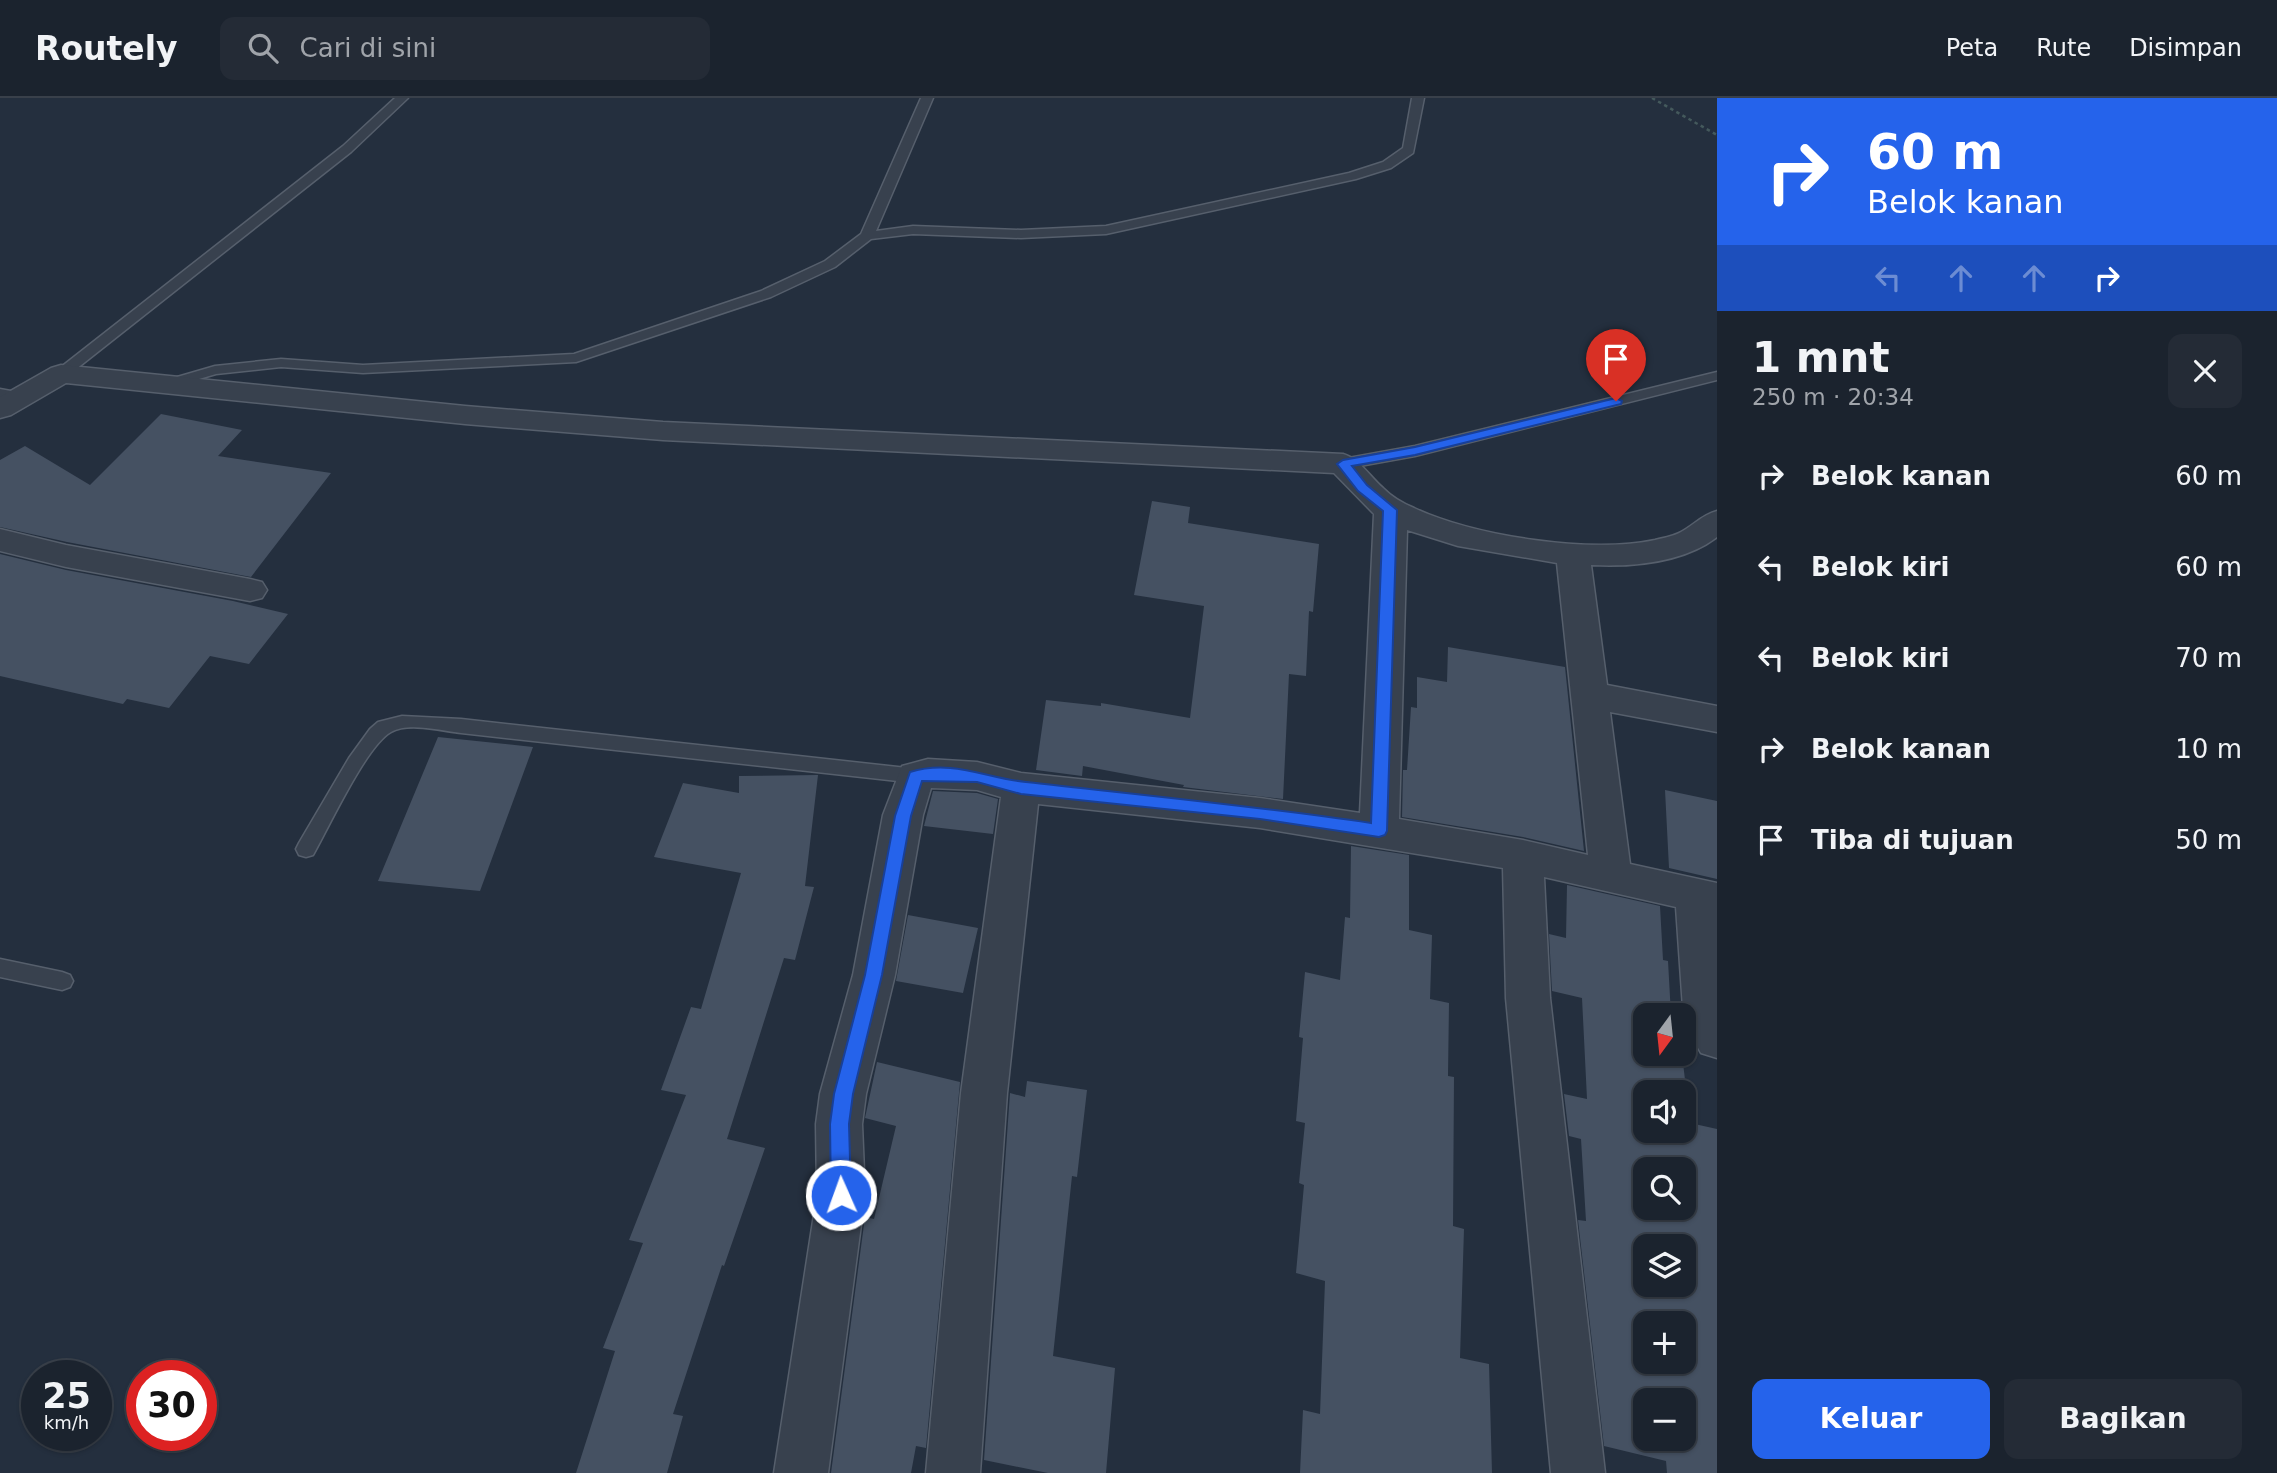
<!DOCTYPE html>
<html lang="id">
<head>
<meta charset="utf-8">
<style>
	body { margin:0; font-family:"DejaVu Sans",sans-serif; background:#242b36; color:#f1f3f6; height:100vh; display:flex; flex-direction:column; font-size:26px; white-space:nowrap }
	* { box-sizing:border-box; margin:0 }
	p { font-size:23px; color:#a0a4aa }
	.icon { flex:none; width:38px; height:38px; fill:none; stroke:currentColor; stroke-width:2; stroke-linecap:round; stroke-linejoin:round }
	.map { position:relative; flex:1; overflow:hidden }
	.sheet { display:flex; flex-direction:column; background:#1b232e; width:560px }
	.sheet>* { flex:none }
	.banner { background:#2563eb; color:#fff; overflow:hidden }
	.needle { width:46px; rotate:195deg }
	.tools { position:absolute; left:1633px; top:905px; display:grid; gap:14px }
	.tools a { display:grid; place-items:center; width:63px; height:63px; border-radius:14px; background:#1b232e; box-shadow:0 2px 5px #0004,0 0 0 2px #39404a; font-size:35px }
	.speed { position:absolute; left:21px; top:1262px; display:flex; gap:14px; font-size:35px; font-weight:700; text-align:center }
	.speed>* { display:grid; place-content:center; width:91px; height:91px; border-radius:50%; background:#1b232e; box-shadow:0 2px 5px #0004,0 0 0 2px #39404a; line-height:1 }
	.speed small { font-size:18px; font-weight:400 }
	.speed .limit { border:10px solid #d22; background:#fff; color:#111 }
	.pin { position:absolute; display:grid; place-items:center; width:60px; height:60px; color:#fff; margin:-72px -30px; border-radius:50% 50% 50% 0; rotate:-45deg; box-shadow:0 0 7px #0007 }
	.pin .icon { rotate:45deg }
	.me { position:absolute; width:77px; margin:-38px; rotate:358deg; stroke-linejoin:round; filter:drop-shadow(0 0 5px #0008) }
	.turn { display:flex; align-items:center; gap:24px; height:147px; padding:0 35px; font-size:32px }
	.turn .icon { width:91px; height:91px; stroke-width:2.5 }
	.turn b { display:block; font-size:49px; line-height:60px }
	.lanes { display:flex; align-items:center; height:66px; padding:0 35px; background:#0003; justify-content:center; gap:35px; direction:ltr }
	.lanes .off { opacity:.35 }
	.round { display:grid; place-items:center; flex:none; width:74px; height:74px; border-radius:14px; background:#242b36 }
	.headline { display:flex; align-items:center; justify-content:space-between; height:119px; padding:0 35px }
	h1 { font-size:42px; font-weight:700; line-height:52px }
	.cta { display:flex; gap:14px; margin-top:auto; padding:14px 35px }
	.cta a { flex:1; height:80px; border-radius:14px; background:#2563eb; color:#fff; font-size:28px; font-weight:700; line-height:80px; text-align:center }
	.cta a+a { background:#242b36; color:#f1f3f6 }
	ul { padding:0; list-style:none }
	li { display:flex; align-items:center; gap:21px; height:91px; padding:0 35px }
	li div { flex:1 }
	li b { display:block; font-size:26px }
	li em { font-style:normal }
	header { display:flex; align-items:center; gap:42px; box-sizing:border-box; height:98px; padding:0 35px; background:#1b232e; border-bottom:2px solid #39404a }
	header strong { font-size:33px }
	nav { display:flex; gap:38px; margin-inline-start:auto; font-size:24px }
	.search { width:490px; height:63px; background:#242b36; display:flex; align-items:center; gap:18px; box-sizing:border-box; padding:0 24px; border-radius:14px; color:#a0a4aa; font-size:26px }
	main { display:flex; flex:1; min-height:0 }
	.map>svg:first-child { display:block }
	.building { fill:#455162; fill-rule:evenodd }
	.lines { fill:none; stroke-linecap:round; stroke-linejoin:round }
	.service-casing { stroke:#565f6c; stroke-width:3 }
	.minor-casing { stroke:#565f6c; stroke-width:3 }
	.path { stroke:#44595c; stroke-width:2.5; stroke-dasharray:3.5 3.5; stroke-linecap:butt }
	.service { fill:#38414e; fill-rule:evenodd }
	.minor { fill:#38414e; fill-rule:evenodd }
	.route { fill:#2563eb; stroke:#184099; stroke-width:2 }
</style>
</head>
<body>
<header>
<strong>Routely</strong>
<div class="search"><svg class="icon" aria-label="search" viewBox="0 0 24 24"><circle cx="10" cy="10" r="6"/><path d="M15 15l6 6"/></svg>Cari di sini</div>
<nav><a>Peta</a><a>Rute</a><a>Disimpan</a></nav>
</header>
<main>
<div class="map">
<svg width="1717" height="1375" viewBox="0 0 1717 1375">
	<rect width="100%" height="100%" fill="#242f3e"/>
	<path class="building" d="M 161,316 L 242,332 L 218,358 L 331,375 L 251,479 L 67,444 L 0,429 L 0,362 L 25,348 L 90,387 Z
		M 1152,403 L 1190,409 L 1188,425 L 1319,446 L 1313,514 L 1309,513 L 1306,578 L 1289,576 L 1283,701 L 1183,689 L 1184,687 L 1083,668 L 1082,678 L 1036,672 L 1046,602 L 1101,608 L 1101,605 L 1190,620 L 1204,508 L 1134,497 Z
		M 0,456 L 66,472 L 233,503 L 288,516 L 249,566 L 210,558 L 169,610 L 127,601 L 123,606 L 0,578 Z
		M 1448,549 L 1565,569 L 1584,753 L 1523,739 L 1402,719 L 1403,672 L 1407,672 L 1411,609 L 1417,610 L 1417,579 L 1447,584 Z
		M 438,639 L 533,649 L 480,793 L 378,783 Z
		M 818,677 L 805,788 L 814,789 L 795,862 L 784,860 L 727,1041 L 765,1050 L 724,1168 L 722,1167 L 673,1316 L 683,1318 L 667,1375 L 576,1375 L 615,1253 L 603,1250 L 643,1145 L 629,1142 L 686,997 L 661,992 L 691,909 L 701,911 L 741,775 L 654,759 L 683,685 L 739,695 L 739,678 Z
		M 1665,692 L 1717,703 L 1717,781 L 1669,770 Z
		M 933,693 L 977,695 L 998,701 L 993,736 L 924,728 Z
		M 1351,748 L 1409,757 L 1409,832 L 1432,837 L 1430,901 L 1449,905 L 1448,978 L 1454,979 L 1453,1128 L 1464,1131 L 1460,1260 L 1489,1266 L 1492,1375 L 1300,1375 L 1303,1312 L 1320,1316 L 1325,1183 L 1296,1175 L 1304,1087 L 1299,1085 L 1305,1025 L 1296,1023 L 1303,940 L 1299,939 L 1305,874 L 1340,882 L 1345,819 L 1350,820 Z
		M 1567,787 L 1660,808 L 1663,862 L 1668,863 L 1671,917 L 1645,917 L 1645,956 L 1682,956 L 1690,1025 L 1717,1031 L 1717,1375 L 1667,1375 L 1666,1363 L 1604,1348 L 1578,1122 L 1586,1123 L 1581,1041 L 1569,1038 L 1564,996 L 1587,1001 L 1582,900 L 1552,893 L 1549,836 L 1566,840 ZM 1645,994 L 1684,994 L 1684,1032 L 1645,1032 ZM 1645,1071 L 1684,1071 L 1684,1110 L 1645,1110 ZM 1645,1148 L 1684,1148 L 1684,1186 L 1645,1186 ZM 1645,1225 L 1684,1225 L 1684,1264 L 1645,1264 ZM 1645,1302 L 1684,1302 L 1684,1340 L 1645,1340 Z
		M 908,817 L 978,830 L 963,895 L 896,883 Z
		M 877,964 L 960,984 L 926,1350 L 916,1348 L 911,1375 L 831,1375 L 865,1119 L 874,1121 L 896,1028 L 865,1020 Z
		M 1027,983 L 1087,992 L 1077,1079 L 1072,1078 L 1053,1258 L 1115,1270 L 1106,1375 L 1048,1375 L 984,1362 L 1010,995 L 1025,999 Z"/>
	<g class="lines">
		<g class="service-casing">
			<path id="service" d="M 395,0 L 408,0 L 351,54 L 66,279 L 56,279 L 54,276 L 56,273 L 343,48 Z
				M 921,0 L 933,0 L 876,133 L 913,128 L 1021,132 L 1106,128 L 1349,75 L 1383,64 L 1403,50 L 1412,0 L 1424,0 L 1413,55 L 1391,70 L 1356,81 L 1106,136 L 1021,140 L 913,136 L 871,141 L 835,169 L 771,199 L 576,264 L 363,275 L 281,269 L 216,276 L 165,291 L 158,287 L 160,284 L 215,268 L 281,261 L 363,267 L 574,256 L 761,193 L 825,163 L 861,136 Z
				M 1717,274 L 1717,282 L 1415,358 L 1343,371 L 1335,366 L 1343,361 L 1415,348 Z
				M 0,291 L 27,296 L 29,299 L 22,303 L 0,299 Z
				M 402,618 L 461,621 L 916,671 L 923,673 L 926,678 L 923,683 L 916,685 L 461,635 C 442,633 409,624 391,634 C 366,648 329,729 313,757 L 306,759 L 299,757 L 296,751 L 299,745 L 349,660 L 370,631 L 378,624 Z
				M 0,861 L 62,874 L 70,877 L 73,883 L 70,889 L 62,892 L 0,879 Z"/>
		</g>
		<g class="minor-casing">
			<path id="minor" d="M 61,267 L 465,308 L 663,324 L 1343,356 C 1360,361 1369,378 1383,390 C 1392,399 1402,405 1414,410 C 1474,438 1589,456 1655,442 C 1663,440 1674,438 1681,434 C 1694,427 1702,417 1717,413 L 1717,439 C 1683,465 1632,469 1591,467 L 1607,587 L 1717,608 L 1717,634 L 1610,614 L 1630,766 L 1717,785 L 1717,960 L 1701,955 L 1684,925 L 1676,809 L 1544,779 L 1550,900 L 1605,1375 L 1551,1375 L 1506,900 L 1503,770 L 1260,730 L 1038,706 L 1007,995 L 980,1375 L 926,1375 L 961,995 L 1001,699 L 977,692 L 931,690 L 923,717 L 895,877 L 866,996 L 862,1026 L 865,1097 L 828,1375 L 774,1375 L 817,1097 L 816,1026 L 820,996 L 853,877 L 883,717 L 902,668 L 928,661 L 977,664 L 1021,675 L 1260,700 L 1360,715 L 1374,416 L 1334,375 L 663,342 L 465,326 L 66,285 L 11,317 L 0,320 L 0,299 L 51,270 ZM 1407,432 L 1458,448 L 1557,465 L 1588,757 L 1523,742 L 1399,721 Z
				M 0,431 L 66,447 L 250,481 L 262,484 L 267,492 L 262,500 L 250,503 L 66,469 L 0,453 Z"/>
		</g>
		<path class="path" d="M 1652,0 L 1717,37"/>
		<use href="#service" class="service"/>
		<use href="#minor" class="minor"/>
	</g>
	<path class="route" d="M 1616,300 L 1622,303 L 1621,306 L 1415,357 L 1352,368 L 1367,387 L 1397,412 L 1387,733 L 1385,737 L 1379,739 L 1260,721 L 1021,696 L 977,684 L 922,683 L 911,718 L 882,877 L 853,996 L 849,1026 L 851,1097 L 848,1104 L 841,1107 L 834,1104 L 831,1097 L 830,1026 L 834,996 L 865,877 L 895,718 L 910,674 C 952,661 986,680 1026,684 C 1141,697 1256,708 1371,725 L 1383,413 L 1358,393 L 1337,366 L 1343,362 L 1415,349 Z"/>
</svg>
<div class="tools">
<a><svg class="needle" viewBox="-14 -14 28 28"><path d="M0-13l5 13h-10z" fill="#e53935"/><path d="M0 13l5-13h-10z" fill="#a0a4aa"/></svg></a>
<a><svg class="icon" aria-label="sound" viewBox="0 0 24 24"><path d="M4 9h4l5-4v14l-5-4H4zM17 9q2 3 0 6"/></svg></a>
<a><svg class="icon" aria-label="search" viewBox="0 0 24 24"><circle cx="10" cy="10" r="6"/><path d="M15 15l6 6"/></svg></a>
<a><svg class="icon" aria-label="layers" viewBox="0 0 24 24"><path d="M12 4l9 5-9 5-9-5zM3 14l9 5 9-5"/></svg></a>
<a>+</a>
<a>−</a>
</div>
<div class="speed"><div>25<small>km/h</small></div><div class="limit">30</div></div>
<div class="pin" style="left:1616px;top:303px;background:#d93025"><svg class="icon" aria-label="arrive" viewBox="0 0 24 24"><path d="M6 21V4h12l-3 4 3 4H6"/></svg></div>
<svg class="me" style="left:841px;top:1097px" viewBox="-20 -20 40 40"><circle r="17" fill="#2563eb" stroke="#fff" stroke-width="3"/><path d="M0-11L8 9 0 5-8 9z" fill="#fff"/></svg>
</div>
<section class="sheet">
<div class="banner">
<div class="turn"><svg class="icon" aria-label="right" viewBox="0 0 24 24"><path d="M7 20v-9h11M14 6l5 5-5 5"/></svg><div><b>60 m</b>Belok kanan</div></div>
<div class="lanes"><svg class="icon off" aria-label="left" viewBox="0 0 24 24"><path d="M17 20v-9H6M10 6l-5 5 5 5"/></svg><svg class="icon off" aria-label="ahead" viewBox="0 0 24 24"><path d="M12 20V5M6 11l6-6 6 6"/></svg><svg class="icon off" aria-label="ahead" viewBox="0 0 24 24"><path d="M12 20V5M6 11l6-6 6 6"/></svg><svg class="icon" aria-label="right" viewBox="0 0 24 24"><path d="M7 20v-9h11M14 6l5 5-5 5"/></svg></div>
</div>
<div class="headline"><div><h1>1 mnt</h1><p>250 m · 20:34</p></div><a class="round"><svg class="icon" aria-label="close" viewBox="0 0 24 24"><path d="M6 6l12 12M18 6L6 18"/></svg></a></div>
<ul>
<li><svg class="icon" aria-label="right" viewBox="0 0 24 24"><path d="M7 20v-9h11M14 6l5 5-5 5"/></svg><div><b>Belok kanan</b></div><em>60 m</em></li>
<li><svg class="icon" aria-label="left" viewBox="0 0 24 24"><path d="M17 20v-9H6M10 6l-5 5 5 5"/></svg><div><b>Belok kiri</b></div><em>60 m</em></li>
<li><svg class="icon" aria-label="left" viewBox="0 0 24 24"><path d="M17 20v-9H6M10 6l-5 5 5 5"/></svg><div><b>Belok kiri</b></div><em>70 m</em></li>
<li><svg class="icon" aria-label="right" viewBox="0 0 24 24"><path d="M7 20v-9h11M14 6l5 5-5 5"/></svg><div><b>Belok kanan</b></div><em>10 m</em></li>
<li><svg class="icon" aria-label="arrive" viewBox="0 0 24 24"><path d="M6 21V4h12l-3 4 3 4H6"/></svg><div><b>Tiba di tujuan</b></div><em>50 m</em></li>
</ul>
<div class="cta"><a>Keluar</a><a>Bagikan</a></div>
</section>
</main>
</body>
</html>
